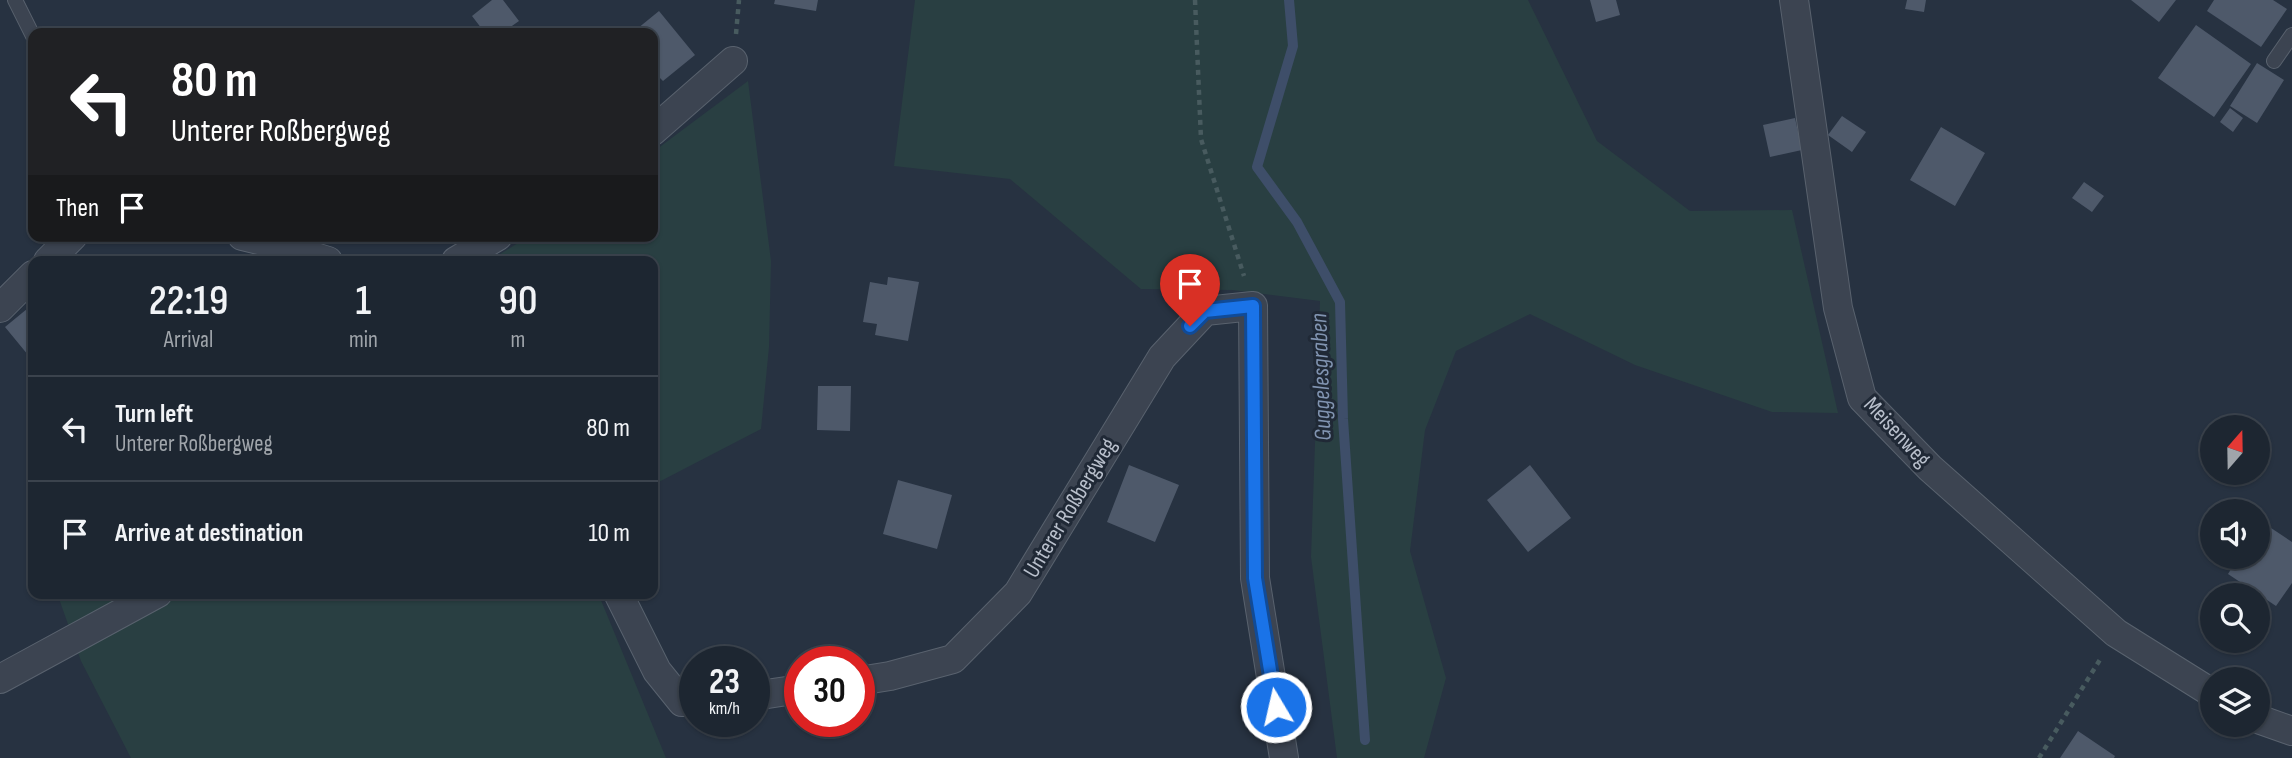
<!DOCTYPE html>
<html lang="en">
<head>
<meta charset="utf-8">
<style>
	body { margin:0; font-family:"Sofia Sans Condensed",sans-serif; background:#252e39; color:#f1f3f6; height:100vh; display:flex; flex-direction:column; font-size:26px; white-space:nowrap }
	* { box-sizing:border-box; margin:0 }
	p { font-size:23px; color:#a0a5ab }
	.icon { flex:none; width:38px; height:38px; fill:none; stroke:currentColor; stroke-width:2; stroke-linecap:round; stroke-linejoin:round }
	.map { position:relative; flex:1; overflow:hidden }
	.panel { position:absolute; left:28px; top:256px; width:630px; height:343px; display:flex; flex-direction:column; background:#1d2631; border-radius:14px; box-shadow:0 2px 5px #0004,0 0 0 2px #3b434d }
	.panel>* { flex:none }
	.hud { position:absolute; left:28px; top:28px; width:630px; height:214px; border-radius:14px; box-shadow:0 2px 5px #0004,0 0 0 2px #3b434d; background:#202124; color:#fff; overflow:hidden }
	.needle { width:46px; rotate:20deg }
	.tools { position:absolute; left:2200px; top:415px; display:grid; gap:14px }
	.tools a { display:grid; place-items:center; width:70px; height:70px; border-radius:50%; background:#1d2631; box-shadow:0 2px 5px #0004,0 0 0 2px #3b434d; font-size:35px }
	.speed { position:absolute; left:679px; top:646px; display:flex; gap:14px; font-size:35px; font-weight:700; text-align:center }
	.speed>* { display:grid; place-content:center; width:91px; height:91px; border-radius:50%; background:#1d2631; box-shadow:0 2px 5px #0004,0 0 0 2px #3b434d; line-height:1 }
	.speed small { font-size:18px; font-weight:400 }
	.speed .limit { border:10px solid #d22; background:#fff; color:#111 }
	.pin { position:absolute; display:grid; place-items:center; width:60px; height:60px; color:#fff; margin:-72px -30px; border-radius:50% 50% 50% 0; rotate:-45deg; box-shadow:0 0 7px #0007 }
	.pin .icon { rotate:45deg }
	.me { position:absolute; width:77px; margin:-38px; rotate:351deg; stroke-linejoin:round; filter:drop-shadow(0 0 5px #0008) }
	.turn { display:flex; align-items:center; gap:24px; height:147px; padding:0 28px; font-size:32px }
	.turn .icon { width:91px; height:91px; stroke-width:2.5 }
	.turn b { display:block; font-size:49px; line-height:60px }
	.then { display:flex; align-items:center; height:66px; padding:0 28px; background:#0003; gap:14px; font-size:26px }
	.eta { display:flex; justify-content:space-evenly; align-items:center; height:119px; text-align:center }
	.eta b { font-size:42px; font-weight:600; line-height:49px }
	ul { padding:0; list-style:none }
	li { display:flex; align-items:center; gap:21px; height:105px; padding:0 28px; border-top:2px solid #3b434d }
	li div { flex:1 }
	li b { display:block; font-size:26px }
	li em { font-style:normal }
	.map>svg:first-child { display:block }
	.green { fill:#293f42 }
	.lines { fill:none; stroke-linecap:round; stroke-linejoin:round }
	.stream { stroke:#3e4e69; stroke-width:10 }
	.building { fill:#4e596a }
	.lane-casing { stroke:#59626e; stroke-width:16 }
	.street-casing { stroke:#59626e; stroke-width:30 }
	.path { stroke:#485b5f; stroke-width:4.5; stroke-dasharray:5 5; stroke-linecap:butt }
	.lane { stroke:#3c4451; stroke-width:14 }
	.street { stroke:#3c4451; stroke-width:28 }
	.route-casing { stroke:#114b97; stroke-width:18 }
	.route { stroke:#1a73e8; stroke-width:12 }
	.labels { text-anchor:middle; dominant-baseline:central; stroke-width:6; stroke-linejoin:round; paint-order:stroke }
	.street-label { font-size:23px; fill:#b8bfcb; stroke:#202936 }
	.water-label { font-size:24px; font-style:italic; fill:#8194b1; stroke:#202936 }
</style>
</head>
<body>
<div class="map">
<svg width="2292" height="758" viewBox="0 0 2292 758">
	<rect width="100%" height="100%" fill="#273241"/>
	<path class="green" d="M 915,0 L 1528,0 L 1597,141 L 1690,211 L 1792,210 L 1838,413 L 1772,412 L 1635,365 L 1530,314 L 1456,351 L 1425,430 L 1410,551 L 1446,678 L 1424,758 L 1337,758 L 1311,557 L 1320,301 L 1232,290 L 1141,289 L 1010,179 L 894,166 Z
		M 748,81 L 771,261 L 769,347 L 761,429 L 653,485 L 653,261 L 489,261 L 529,236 L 653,236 L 653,152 Z
		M 57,593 L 598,593 L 666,758 L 131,758 L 81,661 Z"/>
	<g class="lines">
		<path class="stream" d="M 1289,0 L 1293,46 L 1257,167 L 1297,222 L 1340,302 L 1343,419 L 1365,740"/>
	</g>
	<path class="building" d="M 492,0 L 503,0 L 519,21 L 502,33 L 485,33 L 472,16 Z
		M 775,0 L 818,0 L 816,11 L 774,4 Z
		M 1590,0 L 1616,0 L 1620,15 L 1596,22 Z
		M 1907,0 L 1926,0 L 1924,12 L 1905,9 Z
		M 2131,0 L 2176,0 L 2159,22 Z
		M 2214,0 L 2273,0 L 2287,9 L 2261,47 L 2207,11 Z
		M 659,11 L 695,55 L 663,81 L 658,76 L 653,80 L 653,33 L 632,33 Z
		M 2196,25 L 2251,64 L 2214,117 L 2158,78 Z
		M 2257,63 L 2284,80 L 2257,123 L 2230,106 Z
		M 2230,108 L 2243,118 L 2233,132 L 2220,122 Z
		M 1842,116 L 1866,132 L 1852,152 L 1828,135 Z
		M 1795,118 L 1802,150 L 1770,157 L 1763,125 Z
		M 1941,127 L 1985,153 L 1955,206 L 1910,180 Z
		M 2084,182 L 2104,196 L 2092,212 L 2072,198 Z
		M 888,277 L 919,282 L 908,341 L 875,335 L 877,324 L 863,322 L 870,282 L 887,285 Z
		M 33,304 L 33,361 L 5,327 Z
		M 818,386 L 851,386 L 850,431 L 817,430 Z
		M 1129,465 L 1179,485 L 1155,542 L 1107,522 Z
		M 1530,465 L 1571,518 L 1528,552 L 1487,500 Z
		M 898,480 L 952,495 L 937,549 L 883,534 Z
		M 2262,522 L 2292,542 L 2292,583 L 2276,606 L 2228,574 L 2239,556 L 2258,556 L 2258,529 Z
		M 2078,731 L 2115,756 L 2114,758 L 2060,758 Z"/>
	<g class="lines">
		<g class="lane-casing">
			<path id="lane" d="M 15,0 L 33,36
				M 2274,61 L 2292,35"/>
		</g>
		<g class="street-casing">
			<path id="street" d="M 1794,0 L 1838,308 L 1862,398 L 1930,468 L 2116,633 L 2212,693
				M 653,131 L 733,61
				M 242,236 L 263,241 L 328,261
				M 48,261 L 73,236
				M 456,261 L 498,236
				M 0,308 L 33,275
				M 618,593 L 657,671 L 682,702 L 695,702
				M 0,679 L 158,593
				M 859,681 L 890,676 L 953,659 L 1018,593 L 1162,357 L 1205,311 L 1253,306 L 1255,578 L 1284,758
				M 754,696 L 800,689
				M 2258,719 L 2292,731"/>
		</g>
		<path class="path" d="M 1195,0 L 1201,139 L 1244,276
			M 736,34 L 739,0
			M 2039,758 L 2101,658"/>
		<use href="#lane" class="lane"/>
		<use href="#street" class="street"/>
	</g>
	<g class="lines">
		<g class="route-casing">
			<path id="route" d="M 1190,326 L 1205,311 L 1253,306 L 1255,578 L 1276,707"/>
		</g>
		<use href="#route" class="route"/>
	</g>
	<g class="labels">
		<g class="street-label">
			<text transform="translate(1897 432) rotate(47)">Meisenweg</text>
			<text transform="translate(1070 508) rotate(-59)">Unterer Roßbergweg</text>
		</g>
		<g class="water-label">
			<text transform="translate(1321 377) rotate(-92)">Guggelesgraben</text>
		</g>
	</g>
</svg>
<div class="tools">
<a><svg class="needle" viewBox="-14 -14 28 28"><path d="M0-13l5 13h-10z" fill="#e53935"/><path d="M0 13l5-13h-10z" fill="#a0a5ab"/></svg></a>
<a><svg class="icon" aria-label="sound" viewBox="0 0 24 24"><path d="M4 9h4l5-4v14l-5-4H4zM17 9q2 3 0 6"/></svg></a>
<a><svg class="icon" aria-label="search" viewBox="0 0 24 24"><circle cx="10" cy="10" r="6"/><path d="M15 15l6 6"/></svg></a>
<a><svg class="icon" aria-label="layers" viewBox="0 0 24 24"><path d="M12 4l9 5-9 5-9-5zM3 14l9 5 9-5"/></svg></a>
</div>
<div class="speed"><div>23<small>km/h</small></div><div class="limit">30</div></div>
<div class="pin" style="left:1190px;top:326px;background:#d93025"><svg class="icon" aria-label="arrive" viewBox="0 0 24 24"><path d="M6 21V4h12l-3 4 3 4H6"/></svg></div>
<svg class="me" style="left:1276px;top:707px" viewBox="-20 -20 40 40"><circle r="17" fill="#1a73e8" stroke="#fff" stroke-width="3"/><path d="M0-11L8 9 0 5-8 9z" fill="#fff"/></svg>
<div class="hud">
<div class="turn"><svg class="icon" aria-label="left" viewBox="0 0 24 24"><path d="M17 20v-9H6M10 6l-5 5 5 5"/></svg><div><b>80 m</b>Unterer Roßbergweg</div></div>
<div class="then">Then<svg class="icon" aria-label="arrive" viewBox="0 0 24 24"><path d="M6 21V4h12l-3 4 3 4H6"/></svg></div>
</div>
<section class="panel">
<div class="eta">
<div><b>22:19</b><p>Arrival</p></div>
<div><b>1</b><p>min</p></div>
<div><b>90</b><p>m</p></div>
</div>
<ul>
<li><svg class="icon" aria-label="left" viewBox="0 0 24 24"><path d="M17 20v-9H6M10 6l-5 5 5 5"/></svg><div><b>Turn left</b><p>Unterer Roßbergweg</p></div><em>80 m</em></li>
<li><svg class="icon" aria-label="arrive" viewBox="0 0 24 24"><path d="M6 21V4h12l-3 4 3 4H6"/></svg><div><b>Arrive at destination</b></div><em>10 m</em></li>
</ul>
</section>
</div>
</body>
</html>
